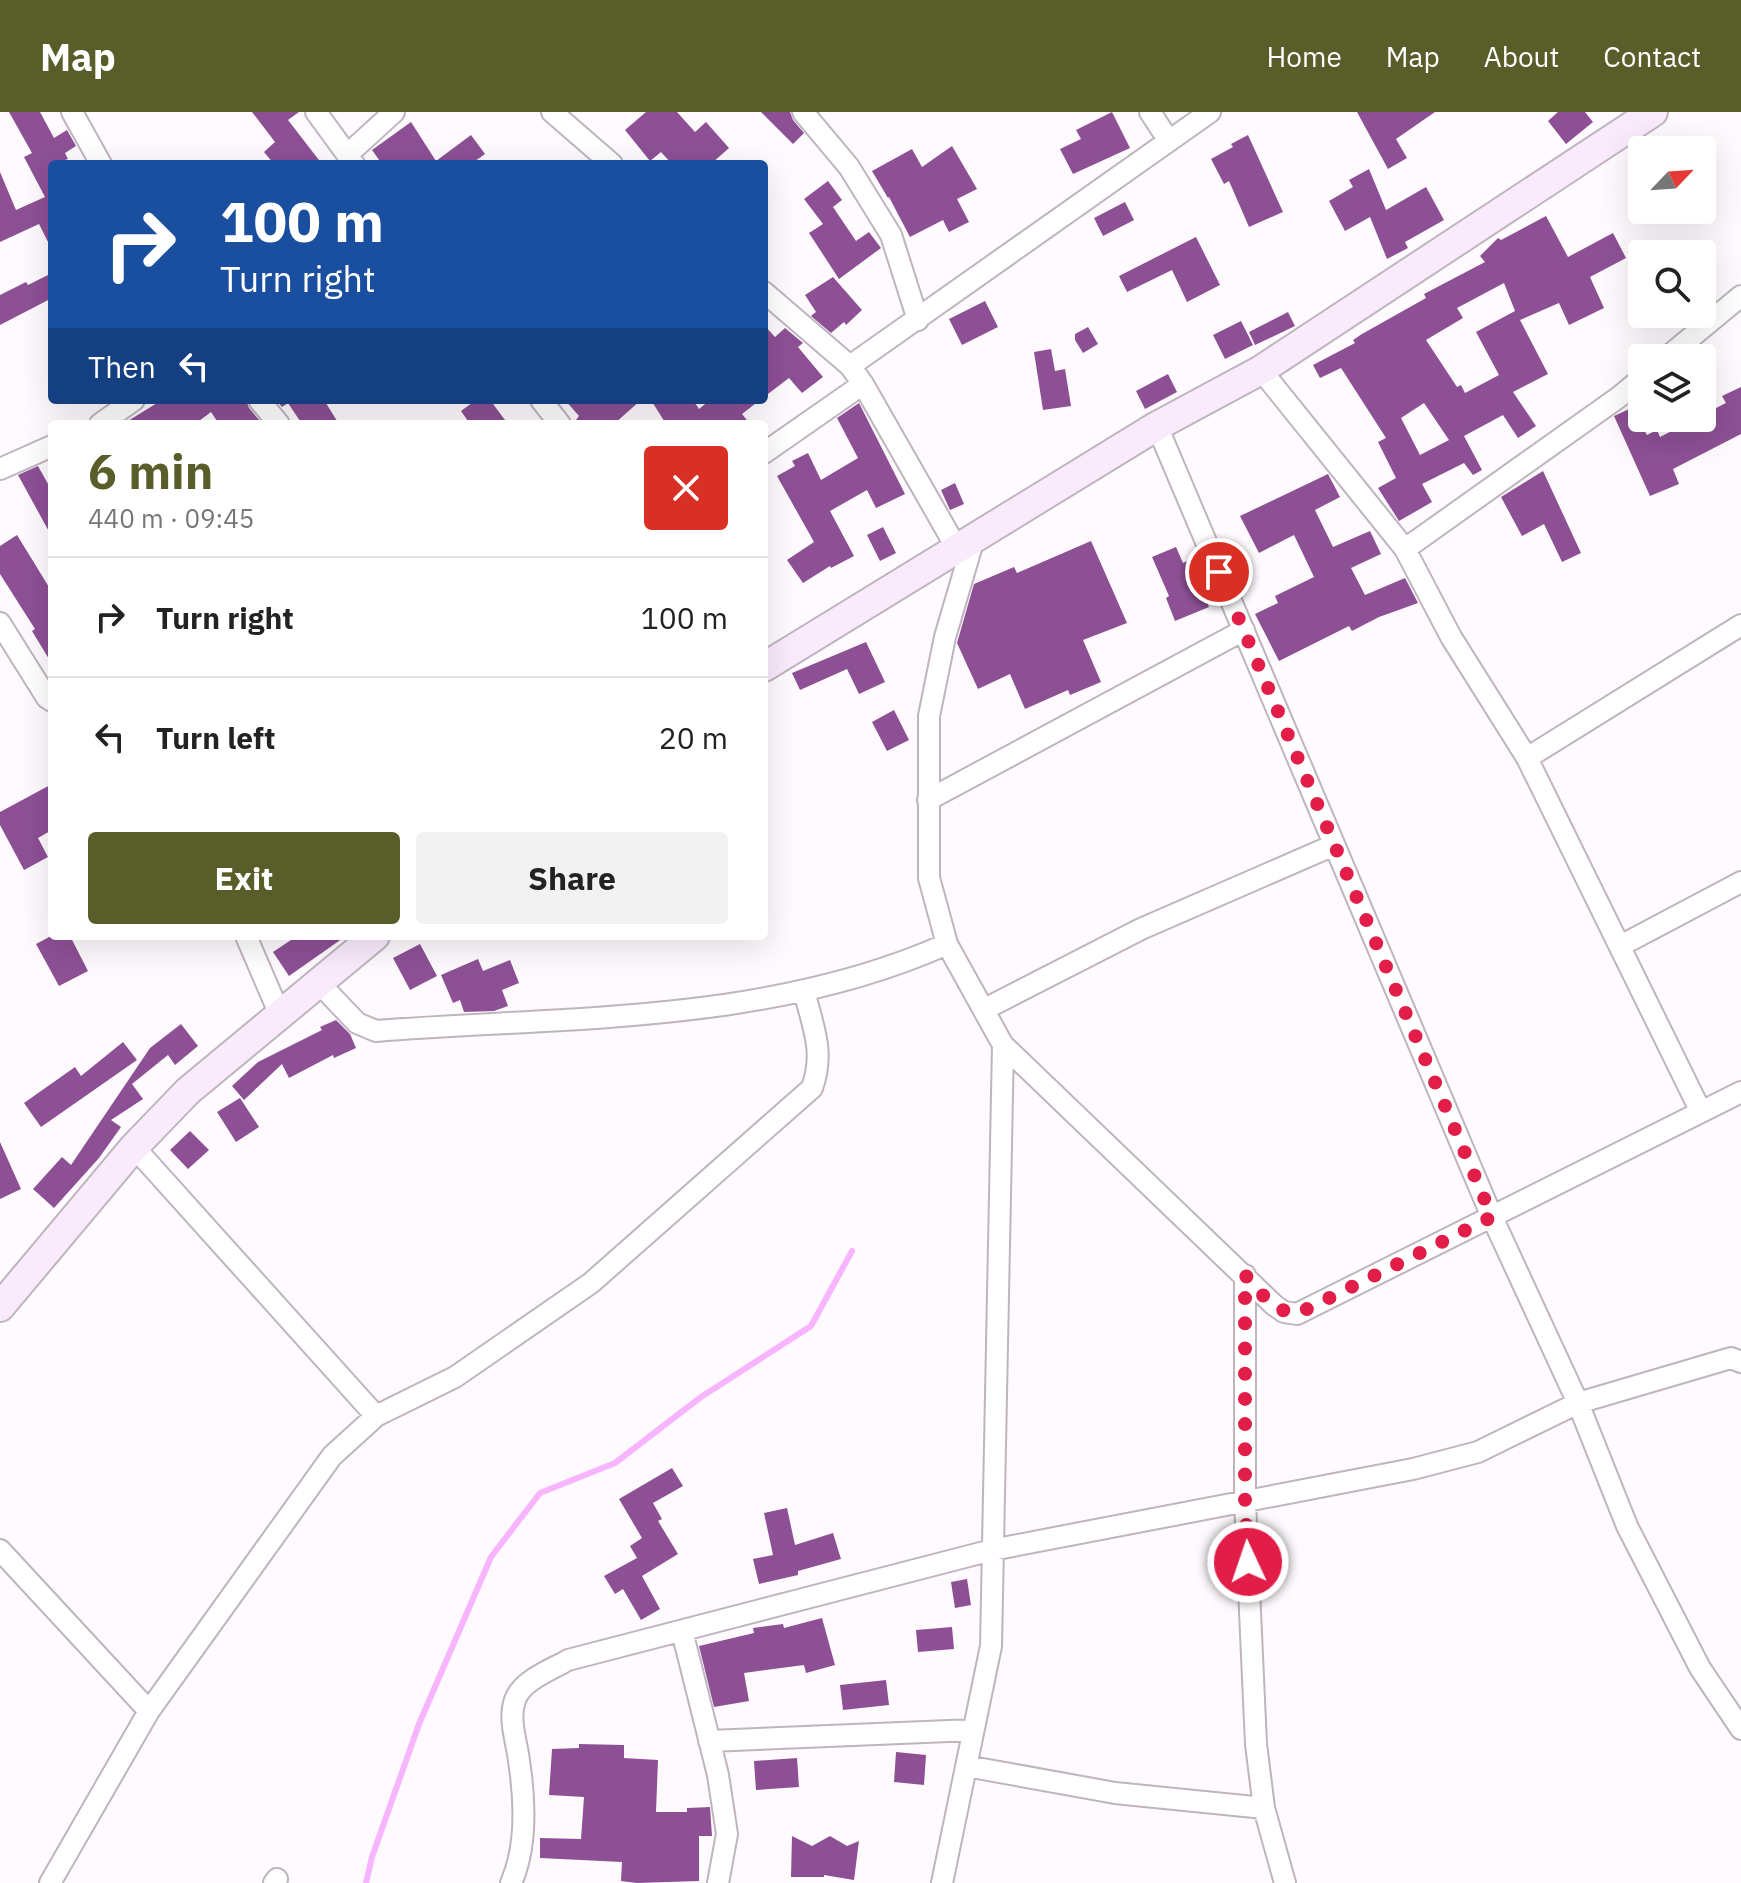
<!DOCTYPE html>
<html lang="en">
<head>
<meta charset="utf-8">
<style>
	body { margin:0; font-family:"IBM Plex Sans",sans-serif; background:#f2f2f2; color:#222; height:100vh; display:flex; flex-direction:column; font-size:30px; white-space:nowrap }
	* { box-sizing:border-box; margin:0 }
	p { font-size:26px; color:#767676 }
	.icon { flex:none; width:44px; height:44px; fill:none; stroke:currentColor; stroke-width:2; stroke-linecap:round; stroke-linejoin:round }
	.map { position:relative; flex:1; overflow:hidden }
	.details { position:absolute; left:48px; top:308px; width:720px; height:520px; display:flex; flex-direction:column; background:#fff; border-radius:8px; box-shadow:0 8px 32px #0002 }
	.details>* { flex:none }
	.banner { position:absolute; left:48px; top:48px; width:720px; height:244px; border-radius:8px; box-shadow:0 8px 32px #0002; background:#1a4fa0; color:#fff; overflow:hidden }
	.needle { width:52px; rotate:65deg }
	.controls { position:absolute; left:1628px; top:24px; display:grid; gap:16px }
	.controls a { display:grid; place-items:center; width:88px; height:88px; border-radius:8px; background:#fff; box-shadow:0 8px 32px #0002; font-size:40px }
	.pin { position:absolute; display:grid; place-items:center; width:68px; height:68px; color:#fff; margin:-34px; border:4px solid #fff; border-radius:50%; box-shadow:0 2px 8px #0007 }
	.me { position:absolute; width:88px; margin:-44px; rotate:357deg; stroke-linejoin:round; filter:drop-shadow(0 0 6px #0008) }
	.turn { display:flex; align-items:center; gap:28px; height:168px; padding:0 40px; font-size:36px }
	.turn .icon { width:104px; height:104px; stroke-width:2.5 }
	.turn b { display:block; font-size:56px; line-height:68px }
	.then { display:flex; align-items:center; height:76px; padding:0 40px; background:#0003; gap:16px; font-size:30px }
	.round { display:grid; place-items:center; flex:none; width:84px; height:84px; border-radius:8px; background:#f2f2f2 }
	.overview { display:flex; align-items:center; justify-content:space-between; height:136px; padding:0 40px }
	h1 { font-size:48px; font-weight:800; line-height:60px; color:#595d2a }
	.cta { display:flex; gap:16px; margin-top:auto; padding:16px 40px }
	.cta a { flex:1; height:92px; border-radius:8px; background:#595d2a; color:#fff; font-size:32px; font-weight:800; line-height:92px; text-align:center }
	.cta a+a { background:#f2f2f2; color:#222 }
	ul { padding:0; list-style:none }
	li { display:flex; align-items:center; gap:24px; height:120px; padding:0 40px; border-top:2px solid #e0e0e0 }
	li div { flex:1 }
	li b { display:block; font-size:30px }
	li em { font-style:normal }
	header { display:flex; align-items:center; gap:48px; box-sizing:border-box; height:112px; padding:0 40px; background:#595d2a; color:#fff }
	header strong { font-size:38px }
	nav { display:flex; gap:44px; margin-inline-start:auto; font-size:28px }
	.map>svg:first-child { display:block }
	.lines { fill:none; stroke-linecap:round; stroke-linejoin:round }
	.stream { stroke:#f7b4ff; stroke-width:6 }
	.building { fill:#8d5095; fill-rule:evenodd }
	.street-casing { stroke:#beb5be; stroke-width:24 }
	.secondary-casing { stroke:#beb5be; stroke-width:32 }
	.street { stroke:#fff; stroke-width:20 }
	.secondary { stroke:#faebfc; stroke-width:28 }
	.route { stroke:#e11d48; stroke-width:14; stroke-dasharray:0 25.2 }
</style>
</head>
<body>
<header>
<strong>Map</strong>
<nav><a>Home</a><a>Map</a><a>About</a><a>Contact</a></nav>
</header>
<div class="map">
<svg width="1741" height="1771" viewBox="0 0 1741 1771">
	<rect width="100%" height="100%" fill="#fefafe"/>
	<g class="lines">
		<path class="stream" d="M 366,1771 L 372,1745 L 419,1612 L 491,1445 L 540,1381 L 615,1351 L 701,1285 L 811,1214 L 852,1139"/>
	</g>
	<path class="building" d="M 9,0 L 40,0 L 54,26 L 67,18 L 76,34 L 65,41 L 68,47 L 52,52 L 52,138 L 39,112 L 0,130 L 0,60 L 16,98 L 45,85 L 24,45 L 32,41 Z
		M 252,0 L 299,0 L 288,8 L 322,52 L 274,52 L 264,40 L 275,30 Z
		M 646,0 L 677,0 L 695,20 L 706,10 L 729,36 L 711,52 L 672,52 L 661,40 L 650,49 L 625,18 Z
		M 761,0 L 790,0 L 793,8 L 804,21 L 793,32 Z
		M 1112,0 L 1130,36 L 1073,62 L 1060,37 L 1081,27 L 1076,18 Z
		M 1357,0 L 1435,0 L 1396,27 L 1407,46 L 1388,57 Z
		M 1558,0 L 1585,0 L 1593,10 L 1566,32 L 1548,9 Z
		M 411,10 L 436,49 L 471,23 L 485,42 L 471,52 L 382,52 L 372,38 Z
		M 1248,23 L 1283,100 L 1249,115 L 1229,69 L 1224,72 L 1211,47 L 1233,35 L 1231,32 Z
		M 952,34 L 977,77 L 957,87 L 969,110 L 949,120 L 943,108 L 910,125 L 889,85 L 888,86 L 872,59 L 912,37 L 922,55 Z
		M 1369,57 L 1386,98 L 1426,75 L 1444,108 L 1405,130 L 1408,136 L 1387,147 L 1370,105 L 1345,119 L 1329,89 L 1353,75 L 1349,68 Z
		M 828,69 L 842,88 L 833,95 L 856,129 L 869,120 L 881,136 L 839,167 L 809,121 L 823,112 L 804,87 Z
		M 1125,90 L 1134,108 L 1103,124 L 1094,106 Z
		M 1546,104 L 1568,145 L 1613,121 L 1626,146 L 1590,165 L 1604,196 L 1569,213 L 1559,191 L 1520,208 L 1548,262 L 1513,280 L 1536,314 L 1518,326 L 1503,303 L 1464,324 L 1482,358 L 1473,363 L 1464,351 L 1422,372 L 1432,390 L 1399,409 L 1378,376 L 1396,366 L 1378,330 L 1386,326 L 1341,256 L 1320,266 L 1313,253 L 1355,231 L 1353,228 L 1362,222 L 1426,186 L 1424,182 L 1485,150 L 1480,144 L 1498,126 L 1501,128 ZM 1504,171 L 1515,199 L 1476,220 L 1499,263 L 1465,281 L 1461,273 L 1457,275 L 1426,228 L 1463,206 L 1457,196 ZM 1424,291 L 1449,328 L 1420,343 L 1401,306 Z
		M 1196,125 L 1220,173 L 1187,190 L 1172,158 L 1127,180 L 1119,164 Z
		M 52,161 L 52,186 L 0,213 L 0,183 L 26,170 L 28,173 Z
		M 833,165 L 862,198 L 846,213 L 844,210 L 831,221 L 811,204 L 816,200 L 805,183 Z
		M 985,189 L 998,215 L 962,233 L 949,207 Z
		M 1288,200 L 1295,214 L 1255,233 L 1249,220 Z
		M 1241,209 L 1253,233 L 1225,247 L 1213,223 Z
		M 764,213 L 775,225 L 785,216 L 803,231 L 798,235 L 823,265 L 802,281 L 789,266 L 764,285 Z
		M 1088,215 L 1098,232 L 1083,241 L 1075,228 L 1075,222 Z
		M 1051,237 L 1055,259 L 1065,257 L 1071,294 L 1043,298 L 1034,240 Z
		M 1168,262 L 1177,280 L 1145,297 L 1136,279 Z
		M 1741,275 L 1741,322 L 1673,357 L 1679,372 L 1650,384 L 1614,304 L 1642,291 L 1641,313 L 1647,323 L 1657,318 L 1660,325 L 1697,306 L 1702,306 L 1702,303 L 1726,291 L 1722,284 Z
		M 162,288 L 246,288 L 249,296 L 260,309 L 255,312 L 219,312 L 211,300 L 195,312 L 123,312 Z
		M 276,288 L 324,288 L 339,312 L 302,312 L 288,291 L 282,295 Z
		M 476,288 L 490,288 L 508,312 L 470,312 L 461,299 Z
		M 565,288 L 641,288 L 614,312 L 573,312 L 579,304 Z
		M 651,288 L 693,288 L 699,297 L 710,288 L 760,288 L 742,302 L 750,312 L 666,312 Z
		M 859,291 L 905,382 L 876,396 L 867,378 L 830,399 L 854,444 L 831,456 L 830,454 L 803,471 L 787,448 L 814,430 L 777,364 L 795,354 L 792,349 L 808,341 L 821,368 L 858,346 L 837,306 Z
		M 38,354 L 52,379 L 52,425 L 18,363 Z
		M 1543,359 L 1581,441 L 1562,450 L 1544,412 L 1522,424 L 1501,385 Z
		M 1328,362 L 1340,385 L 1315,398 L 1333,435 L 1370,419 L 1381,442 L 1351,456 L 1365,483 L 1405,466 L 1418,491 L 1379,505 L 1352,519 L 1349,514 L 1279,549 L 1255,502 L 1278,491 L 1275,484 L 1314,465 L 1294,423 L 1259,441 L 1240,404 Z
		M 955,371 L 964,392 L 950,398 L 941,378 Z
		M 883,415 L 896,441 L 880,449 L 867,423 Z
		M 17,423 L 52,480 L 52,552 L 32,519 L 35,517 L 0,462 L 0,434 Z
		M 1091,429 L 1127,511 L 1083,528 L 1101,570 L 1070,583 L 1068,578 L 1025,597 L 1010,562 L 978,577 L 957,531 L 974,472 L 1014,455 L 1017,461 Z
		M 1176,435 L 1183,451 L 1196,445 L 1205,465 L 1198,468 L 1209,495 L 1175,509 L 1166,486 L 1169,484 L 1152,445 Z
		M 866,530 L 885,570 L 859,582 L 847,557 L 800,578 L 792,561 Z
		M 894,598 L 909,628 L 887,639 L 872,610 Z
		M 52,672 L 52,718 L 38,726 L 48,745 L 24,758 L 0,713 L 0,700 Z
		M 51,824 L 70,824 L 88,859 L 59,874 L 36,832 Z
		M 297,824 L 346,824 L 289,864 L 273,840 Z
		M 420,832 L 437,864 L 410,878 L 393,846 Z
		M 478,847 L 483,859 L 510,848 L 519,871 L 502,878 L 508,894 L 494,899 L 464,900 L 460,888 L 453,891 L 441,863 Z
		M 336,908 L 350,922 L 356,936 L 334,946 L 333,943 L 289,966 L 282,952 L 244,988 L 232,974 L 258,950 L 322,918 L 320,915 Z
		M 181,912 L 198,934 L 175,953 L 168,943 L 132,972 L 143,987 L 111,1008 L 121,1015 L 99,1046 L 54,1096 L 33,1077 L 62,1045 L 71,1053 L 150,936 Z
		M 123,930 L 137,948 L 41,1015 L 24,991 L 75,955 L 81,964 Z
		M 240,986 L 259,1015 L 236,1030 L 217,1000 Z
		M 190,1019 L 209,1038 L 188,1057 L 170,1038 Z
		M 0,1030 L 21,1077 L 0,1087 Z
		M 672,1356 L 683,1374 L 653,1391 L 662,1407 L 658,1409 L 678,1442 L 642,1464 L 660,1497 L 641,1508 L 623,1477 L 615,1482 L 604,1464 L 637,1446 L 630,1434 L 642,1426 L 619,1387 Z
		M 787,1396 L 795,1433 L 833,1421 L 841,1447 L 798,1459 L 798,1463 L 759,1472 L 753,1447 L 773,1443 L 764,1401 Z
		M 967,1467 L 971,1493 L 955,1496 L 951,1470 Z
		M 822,1506 L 835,1553 L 806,1561 L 804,1553 L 744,1561 L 749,1589 L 714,1595 L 699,1534 L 754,1521 L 753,1516 L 783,1512 L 784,1516 Z
		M 952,1515 L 954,1537 L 918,1540 L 916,1518 Z
		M 886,1568 L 889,1593 L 843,1598 L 840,1573 Z
		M 579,1632 L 624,1633 L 624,1646 L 658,1648 L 656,1700 L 687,1700 L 687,1696 L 710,1695 L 712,1724 L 699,1724 L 699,1769 L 637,1771 L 621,1769 L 622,1750 L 540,1746 L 540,1726 L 581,1727 L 584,1685 L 549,1683 L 552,1637 L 579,1636 Z
		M 896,1640 L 926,1643 L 924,1673 L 894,1670 Z
		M 797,1646 L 799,1675 L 756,1678 L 754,1649 Z
		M 792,1724 L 812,1734 L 830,1724 L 847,1734 L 859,1729 L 854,1768 L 824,1763 L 824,1765 L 791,1765 Z"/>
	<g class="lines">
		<g class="street-casing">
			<path id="street" d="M 72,0 L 101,52
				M 316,0 L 354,52
				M 552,0 L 612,52
				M 803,0 L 849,55 L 891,123 L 918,208
				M 1150,0 L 1169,29
				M 347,43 L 394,0
				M 764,180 L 850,254 L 863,272 L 956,435
				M 1666,246 L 1741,184
				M 850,254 L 1210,0
				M 1261,258 L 1405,437 L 1451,525 L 1527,646 L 1701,1000
				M 259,288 L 279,312
				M 541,288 L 560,312
				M 100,312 L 134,288
				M 1157,314 L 1492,1105 L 1578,1291 L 1627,1414 L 1700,1556 L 1741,1617
				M 764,341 L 863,272
				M 0,357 L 52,334
				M 975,423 L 945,525 L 929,604 L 929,766 L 947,832 L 1003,933 L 1274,1193 L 1284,1200 L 1297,1202 L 1741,980
				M 1405,437 L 1619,285 L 1642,266
				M 0,511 L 47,586 L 52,589
				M 1527,646 L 1741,513
				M 928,688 L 1244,518
				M 246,824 L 280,903
				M 1620,834 L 1741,770
				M 319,871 L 357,911 L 376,919 C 568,904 768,912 947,832
				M 985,897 L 1141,817 L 1334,733
				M 134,1035 L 376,1304
				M 1245,1163 L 1245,1389 L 1256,1632 L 1264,1696 L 1285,1771
				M 0,1438 L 149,1599
				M 682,1519 L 718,1663 L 727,1722 L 718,1771
				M 709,1629 L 973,1618
				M 966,1654 L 1115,1681 L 1264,1696
				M 50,1771 L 149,1599 L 332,1344 L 376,1304 L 455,1265 L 591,1171 L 812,976 C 825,940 813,915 804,879
				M 274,1771 L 277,1767
				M 511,1771 C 527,1735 525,1688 519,1649 C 517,1630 508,1608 515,1588 C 522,1568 551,1558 568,1548 L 992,1438 L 1413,1357 L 1478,1340 L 1578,1291 L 1731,1246 L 1741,1250
				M 942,1771 L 991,1534 L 1003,933"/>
		</g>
		<g class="secondary-casing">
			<path id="secondary" d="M 764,555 L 1157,314 L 1261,258 L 1653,0
				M 0,1195 L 134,1035 L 188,979 L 375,824"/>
		</g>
		<use href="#street" class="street"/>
		<use href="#secondary" class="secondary"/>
	</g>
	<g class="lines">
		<path class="route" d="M 1219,460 L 1492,1105 L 1297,1202 C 1273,1199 1260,1180 1245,1163 L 1245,1389 L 1248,1450"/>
	</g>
</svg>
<div class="controls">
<a><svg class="needle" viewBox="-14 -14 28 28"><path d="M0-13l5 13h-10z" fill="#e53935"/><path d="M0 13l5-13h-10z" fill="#767676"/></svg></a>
<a><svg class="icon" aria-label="search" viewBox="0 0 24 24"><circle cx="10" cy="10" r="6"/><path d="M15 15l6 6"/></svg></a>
<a><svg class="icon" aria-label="layers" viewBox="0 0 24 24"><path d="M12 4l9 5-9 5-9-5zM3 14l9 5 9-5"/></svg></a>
</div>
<div class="pin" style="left:1219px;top:460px;background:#d93025"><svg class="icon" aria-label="arrive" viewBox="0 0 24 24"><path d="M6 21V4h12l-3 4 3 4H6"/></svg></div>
<svg class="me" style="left:1248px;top:1450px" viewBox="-20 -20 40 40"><circle r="17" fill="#e11d48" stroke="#fff" stroke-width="3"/><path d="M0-11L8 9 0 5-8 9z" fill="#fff"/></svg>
<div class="banner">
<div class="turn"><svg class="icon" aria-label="right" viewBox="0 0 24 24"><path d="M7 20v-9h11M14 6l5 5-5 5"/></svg><div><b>100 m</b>Turn right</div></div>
<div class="then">Then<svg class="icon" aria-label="left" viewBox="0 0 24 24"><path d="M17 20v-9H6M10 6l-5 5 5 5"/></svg></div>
</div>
<section class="details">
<div class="overview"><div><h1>6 min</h1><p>440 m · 09:45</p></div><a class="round" style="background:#d93025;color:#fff"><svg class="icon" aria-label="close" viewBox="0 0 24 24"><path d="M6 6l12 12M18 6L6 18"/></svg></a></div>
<ul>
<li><svg class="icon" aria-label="right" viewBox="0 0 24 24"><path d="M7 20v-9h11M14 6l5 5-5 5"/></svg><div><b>Turn right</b></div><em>100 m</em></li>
<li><svg class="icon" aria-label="left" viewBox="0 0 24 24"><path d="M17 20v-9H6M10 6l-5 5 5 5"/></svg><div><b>Turn left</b></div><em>20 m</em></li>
</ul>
<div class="cta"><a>Exit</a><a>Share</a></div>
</section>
</div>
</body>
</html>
